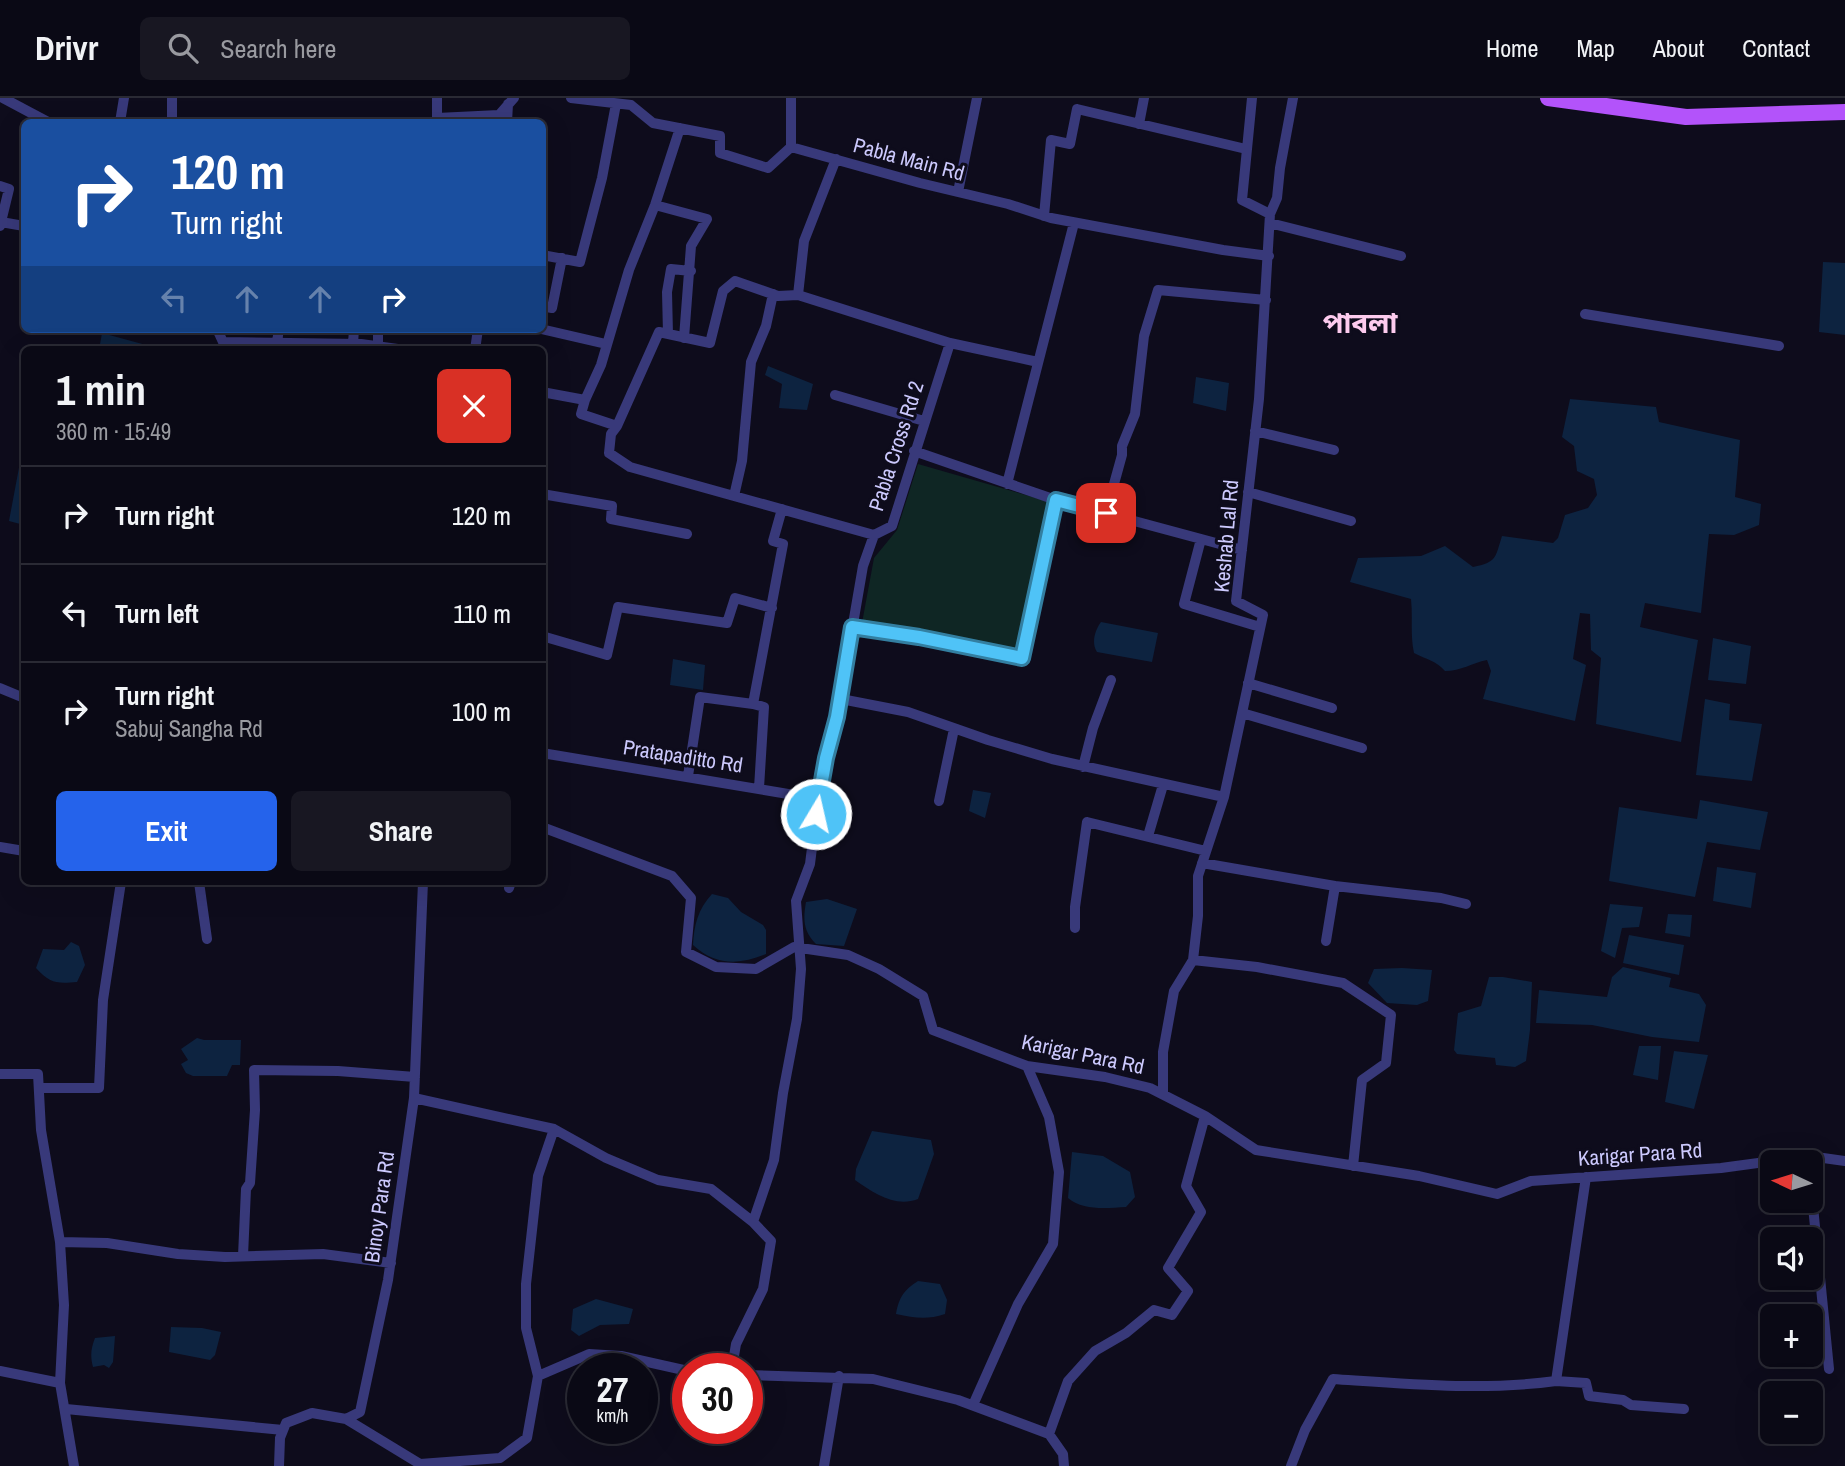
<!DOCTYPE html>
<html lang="en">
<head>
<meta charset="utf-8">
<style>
	body { margin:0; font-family:"Archivo Narrow","Noto Sans Bengali",sans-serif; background:#181722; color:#f1f3f6; height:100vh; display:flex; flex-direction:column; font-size:26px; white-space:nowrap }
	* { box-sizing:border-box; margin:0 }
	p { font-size:23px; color:#999aa0 }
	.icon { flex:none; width:38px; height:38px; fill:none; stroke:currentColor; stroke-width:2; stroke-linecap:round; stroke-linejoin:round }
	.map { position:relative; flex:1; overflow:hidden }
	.panel { position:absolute; left:21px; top:248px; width:525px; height:539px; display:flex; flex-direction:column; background:#0a0915; border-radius:10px; box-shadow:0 7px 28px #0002,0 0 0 2px #2a2a34 }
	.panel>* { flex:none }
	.banner { position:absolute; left:21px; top:21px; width:525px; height:214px; border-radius:10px; box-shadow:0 7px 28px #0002,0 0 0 2px #2a2a34; background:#1a4fa0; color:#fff; overflow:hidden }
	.needle { width:46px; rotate:274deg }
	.buttons { position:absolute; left:1760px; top:1052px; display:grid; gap:14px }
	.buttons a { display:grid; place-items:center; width:63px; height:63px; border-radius:10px; background:#0a0915; box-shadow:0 7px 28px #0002,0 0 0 2px #2a2a34; font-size:35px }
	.speed { position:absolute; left:567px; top:1255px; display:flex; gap:14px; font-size:35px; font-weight:700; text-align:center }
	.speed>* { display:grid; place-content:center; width:91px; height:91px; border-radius:50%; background:#0a0915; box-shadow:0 7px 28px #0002,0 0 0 2px #2a2a34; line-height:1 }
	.speed small { font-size:18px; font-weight:400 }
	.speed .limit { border:10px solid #d22; background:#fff; color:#111 }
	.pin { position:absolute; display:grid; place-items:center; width:60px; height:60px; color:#fff; margin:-30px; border-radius:14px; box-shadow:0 4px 10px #0006 }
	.me { position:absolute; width:77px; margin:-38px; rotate:9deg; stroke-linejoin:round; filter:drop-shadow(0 0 5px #0008) }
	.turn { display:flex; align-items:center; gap:24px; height:147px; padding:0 35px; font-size:32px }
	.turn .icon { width:91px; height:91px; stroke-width:2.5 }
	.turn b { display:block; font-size:49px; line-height:60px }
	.lanes { display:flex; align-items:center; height:66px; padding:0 35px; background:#0003; justify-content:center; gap:35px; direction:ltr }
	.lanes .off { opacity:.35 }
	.round { display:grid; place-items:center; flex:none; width:74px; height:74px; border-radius:10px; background:#181722 }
	.headline { display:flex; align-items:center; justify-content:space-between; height:119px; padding:0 35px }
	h1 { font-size:42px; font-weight:800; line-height:52px }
	.button { display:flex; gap:14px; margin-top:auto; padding:14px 35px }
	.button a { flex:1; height:80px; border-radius:10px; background:#2563eb; color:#fff; font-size:28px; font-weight:800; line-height:80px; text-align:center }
	.button a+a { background:#181722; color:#f1f3f6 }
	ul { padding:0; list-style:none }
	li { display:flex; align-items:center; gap:21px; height:98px; padding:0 35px; border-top:2px solid #2a2a34 }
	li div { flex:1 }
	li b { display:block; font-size:26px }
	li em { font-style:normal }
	header { display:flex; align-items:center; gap:42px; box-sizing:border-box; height:98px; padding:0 35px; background:#0a0915; border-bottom:2px solid #2a2a34 }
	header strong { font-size:33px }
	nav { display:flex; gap:38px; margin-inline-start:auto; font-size:24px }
	.search { width:490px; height:63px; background:#181722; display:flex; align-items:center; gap:18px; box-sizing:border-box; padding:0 24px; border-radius:10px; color:#999aa0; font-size:26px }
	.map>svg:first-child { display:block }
	.green { fill:#0f2624 }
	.water { fill:#0d2340 }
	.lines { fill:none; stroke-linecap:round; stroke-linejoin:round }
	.street { stroke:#38397a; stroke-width:10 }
	.primary { stroke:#b353fa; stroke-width:16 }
	.route-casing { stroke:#337fa1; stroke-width:18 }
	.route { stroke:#4fc3f7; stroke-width:12 }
	.labels { text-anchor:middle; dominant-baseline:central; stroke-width:6; stroke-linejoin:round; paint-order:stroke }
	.street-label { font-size:21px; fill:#ccc9fd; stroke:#0e0c1c }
	.district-label { font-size:28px; font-weight:bold; fill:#fdcbee; stroke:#0e0c1c }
</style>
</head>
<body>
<header>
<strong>Drivr</strong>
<div class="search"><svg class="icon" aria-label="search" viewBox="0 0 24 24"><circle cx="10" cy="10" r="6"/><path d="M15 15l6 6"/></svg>Search here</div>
<nav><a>Home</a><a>Map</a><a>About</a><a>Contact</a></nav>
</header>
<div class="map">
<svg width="1845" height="1368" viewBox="0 0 1845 1368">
	<rect width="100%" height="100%" fill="#0e0c1c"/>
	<path class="green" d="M 918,366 L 1050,404 L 1019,556 L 862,525 L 874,460 L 897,432 Z"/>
	<path class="water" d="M 1823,164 L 1845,165 L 1845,237 L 1819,234 Z
		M 102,235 L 146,247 L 144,252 L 99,252 Z
		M 768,268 L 813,286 L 807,312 L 779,310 L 782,286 L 765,277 Z
		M 1196,279 L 1229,285 L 1226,313 L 1193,305 Z
		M 1570,301 L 1656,309 L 1659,324 L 1740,342 L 1735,399 L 1761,406 L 1759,427 L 1734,437 L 1709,436 L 1701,515 L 1645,505 L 1640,529 L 1698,542 L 1681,644 L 1596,626 L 1601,560 L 1591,552 L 1590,516 L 1580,515 L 1573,561 L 1586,567 L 1575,623 L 1483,601 L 1491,573 L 1487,562 C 1472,565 1461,573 1445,573 C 1435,562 1427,562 1414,555 C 1410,537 1413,519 1411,501 L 1350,484 L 1358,460 L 1421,458 L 1445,448 L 1473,469 C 1497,464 1495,460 1502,438 L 1553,445 L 1558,440 L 1565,417 L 1588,410 L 1597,397 L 1594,381 L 1577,373 L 1574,348 L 1562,339 Z
		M 24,343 L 24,427 L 9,423 Z
		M 1101,524 L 1158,535 L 1152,564 L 1097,554 C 1091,545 1095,532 1101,524 Z
		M 1713,540 L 1751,548 L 1746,586 L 1708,582 Z
		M 673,561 L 705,567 L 703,592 L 670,587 Z
		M 1705,601 L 1730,606 L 1729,622 L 1762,626 L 1752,683 L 1696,677 Z
		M 973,692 L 991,695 L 985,720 L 969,713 Z
		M 1700,702 L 1768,714 L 1760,752 L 1707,744 L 1695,799 L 1609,783 L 1619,709 L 1697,721 Z
		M 1717,769 L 1756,775 L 1751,810 L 1713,803 Z
		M 712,796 L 728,800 L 741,814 L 763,827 L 766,832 L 766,856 C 741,867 715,868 693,847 C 694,827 698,811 712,796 Z
		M 827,801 L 857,811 L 844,848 L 816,846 C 803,833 803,821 806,804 Z
		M 1610,806 L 1643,809 L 1639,829 L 1622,830 L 1615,860 L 1601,853 Z
		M 1668,816 L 1692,817 L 1690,839 L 1665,835 Z
		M 1629,837 L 1684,847 L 1679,877 L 1623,865 Z
		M 71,844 L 79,848 L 85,867 L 77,884 C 56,886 50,885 36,870 L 43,851 L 64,852 Z
		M 1623,869 L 1671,880 L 1669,889 L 1699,896 L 1706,907 L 1699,944 L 1652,939 L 1592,927 L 1536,925 L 1539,892 L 1607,899 L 1612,879 Z
		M 1402,870 L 1432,872 L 1428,903 L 1417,907 L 1387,905 L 1368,885 L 1374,871 Z
		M 1489,879 L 1503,879 L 1532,884 L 1530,932 L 1526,963 L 1515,969 L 1496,967 L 1495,960 L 1457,956 L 1454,952 L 1458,915 L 1481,908 Z
		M 197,940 L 204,942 L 241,942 L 240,967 L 232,967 L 227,978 L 193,978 L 186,975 L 181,966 L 188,962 L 181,951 Z
		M 1639,948 L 1661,948 L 1658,982 L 1633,977 Z
		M 1674,953 L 1708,957 L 1694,1011 L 1665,1004 Z
		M 872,1033 L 931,1042 L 934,1056 L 918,1101 C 895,1110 874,1095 855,1082 L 856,1071 Z
		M 1072,1054 L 1103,1058 L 1130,1074 L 1135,1099 L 1126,1109 C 1107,1110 1083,1113 1068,1100 Z
		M 918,1183 L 940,1186 L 947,1202 L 945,1216 C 927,1222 915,1220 896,1216 C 899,1199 904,1192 918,1183 Z
		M 596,1201 L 633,1211 L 629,1226 L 600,1227 L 579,1238 L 571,1232 L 573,1211 Z
		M 171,1229 L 202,1230 L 221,1234 L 215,1257 L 210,1262 L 169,1254 Z
		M 115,1238 L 113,1264 L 109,1270 L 104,1267 L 93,1269 C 90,1258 91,1250 95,1240 Z"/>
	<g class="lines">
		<path class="street" d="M 3,0 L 48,24
			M 437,0 L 437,20
			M 571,0 L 631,7 L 653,25 L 720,38 L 720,55 L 768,70 L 791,49
			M 437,20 L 499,17 L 514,0
			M 120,24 L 124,0
			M 172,24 L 172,0
			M 507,24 L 508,6
			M 1139,26 L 1144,0
			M 791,49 L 920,85 L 1008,106 L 1051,120 L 1223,152 L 1269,158
			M 791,49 L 791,0
			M 0,88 L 9,91 L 0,128
			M 958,94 L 977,0
			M 655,107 L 707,121 L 691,148 L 684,240
			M 1270,116 L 1277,100 L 1280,70 L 1293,0
			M 1044,118 L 1051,42 L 1070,46 L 1077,11 L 1246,51
			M 1,124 L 24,128
			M 1270,125 L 1401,158
			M 542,157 L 580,164 L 602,80 L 616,6
			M 542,208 L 552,210 L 562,160
			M 1585,216 L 1779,248
			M 217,231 L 223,244 L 223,252
			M 378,231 L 378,249
			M 541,231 L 606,246
			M 668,236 L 667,194 L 671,171 L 691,173
			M 223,244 L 361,246 L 405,252
			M 277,244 L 279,231
			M 950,245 L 1038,264
			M 353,246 L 354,231
			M 475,252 L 478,231
			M 542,294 L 585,302 L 581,316 L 617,328 L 611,336 L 609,355 L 630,369 L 874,437 L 892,428 L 950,245 L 798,197 L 804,143 L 836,61
			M 835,297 L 924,323
			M 585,302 L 601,267 L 629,172 L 655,107 L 680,30
			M 617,328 L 659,234 L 710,245 L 723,193 L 735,183 L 778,198 L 798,197
			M 1255,333 L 1334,352
			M 914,353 L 1056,402 L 1242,452
			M 1007,386 L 1074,125
			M 1248,394 L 1351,423
			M 542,396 L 612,408 L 611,421 L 687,436
			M 734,398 L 742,363 L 751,264 L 766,228 L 773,196
			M 1106,415 L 1122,357 L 1122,348 L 1135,316 L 1144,238 L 1158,192 L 1266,202
			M 1201,441 L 1184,506 L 1260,529
			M 852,529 L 919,539 L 1022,560 L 1056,402
			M 542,538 L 607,557 L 618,509 L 727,525 L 735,500 L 772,510
			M 1248,585 L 1332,610
			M 0,590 L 24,600
			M 841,601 L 908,614 L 988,642 L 1052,661 L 1224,699
			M 1242,615 L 1362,650
			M 542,655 L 818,701
			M 1083,669 L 1093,630 L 1111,582
			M 688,678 L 700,599 L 753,606
			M 759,690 L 764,609 L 753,606 L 783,446 L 773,443 L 782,411
			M 939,703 L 954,631
			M 542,729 L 672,778 L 691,800 L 686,854 L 716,869 L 756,871 L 794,849 L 848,857 L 879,871 L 923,898 L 933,932 L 1027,968 L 1105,979 L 1150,990 L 1205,1018 L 1256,1052 L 1419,1078 L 1497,1096 L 1531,1083 L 1721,1070 L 1809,1058 L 1845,1063
			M 1148,738 L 1163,687
			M 0,749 L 24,753
			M 1202,765 L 1335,788 L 1326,843
			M 199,784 L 207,841
			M 1335,788 L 1441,800 L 1466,806
			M 509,790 L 511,784
			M 1075,830 L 1075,809 L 1087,724 L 1206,753
			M 1193,862 L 1257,869 L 1343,885 L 1391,917 L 1386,965 L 1362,982 L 1353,1068
			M 0,976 L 38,976 L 41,1032 L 60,1144 L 64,1207 L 60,1285 L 74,1368
			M 40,990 L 99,990 L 103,902 L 121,784
			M 1163,995 L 1163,954 L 1174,893 L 1193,862 L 1198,818 L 1198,778 L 1224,699 L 1263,517 L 1236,503 L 1259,301 L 1270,116 L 1242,102 L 1252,0
			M 414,1000 L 554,1031 L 606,1060 L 658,1082 L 711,1091 L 753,1124 L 771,1143 L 763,1191 L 736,1246 L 732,1270
			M 1811,1088 L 1829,1271
			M 753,1124 L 774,1062 L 783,995 L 797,921 L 801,871 L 796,803 L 810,766 L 818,701 L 837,619 L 863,468 L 874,437
			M 60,1144 L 107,1145 L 178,1156 L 225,1159 L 323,1156 L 391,1165
			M 243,1158 L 246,1091 L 250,1085 L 255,1012 L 254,972 L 338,973 L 415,979
			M 0,1273 L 60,1285
			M 747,1277 L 873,1281 L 958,1302 L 1049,1336 L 1063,1356 L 1064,1368
			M 538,1278 L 526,1230 L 526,1186 L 538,1078 L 554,1031
			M 1556,1283 L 1586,1285 L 1589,1298 L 1623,1302 L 1631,1307 L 1684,1311
			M 973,1307 L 1018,1206 L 1053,1146 L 1059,1074 L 1049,1019 L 1027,968
			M 66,1311 L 283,1332
			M 346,1321 L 420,1366 L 500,1360 L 527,1340 L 538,1278 L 589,1256 L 621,1258 L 688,1273
			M 1049,1336 L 1068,1283 L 1095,1253 L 1126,1235 L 1154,1212 L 1172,1217 L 1188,1193 L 1168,1170 L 1201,1114 L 1186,1088 L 1205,1018
			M 279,1368 L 280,1340 L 286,1325 L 312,1315 L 346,1321 L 360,1314 L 388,1182 L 414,1000 L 423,784
			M 824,1368 L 839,1278
			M 1291,1368 L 1305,1332 L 1333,1281 C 1407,1286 1483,1293 1556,1283 L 1586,1079"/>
		<path class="primary" d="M 1548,0 L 1686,19 L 1845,14"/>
	</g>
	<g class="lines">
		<g class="route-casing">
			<path id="route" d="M 816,716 L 826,660 L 837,619 L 852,529 L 919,539 L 1022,560 L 1056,402 L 1106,415"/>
		</g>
		<use href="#route" class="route"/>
	</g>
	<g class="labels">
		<g class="street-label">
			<text transform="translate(909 61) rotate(15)">Pabla Main Rd</text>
			<text transform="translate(896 348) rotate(-72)">Pabla Cross Rd 2</text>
			<text transform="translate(1226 438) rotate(-85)">Keshab Lal Rd</text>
			<text transform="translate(683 658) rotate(9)">Pratapaditto Rd</text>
			<text transform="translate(1083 956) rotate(12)">Karigar Para Rd</text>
			<text transform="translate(1640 1056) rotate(-4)">Karigar Para Rd</text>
			<text transform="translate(379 1109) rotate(-82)">Binoy Para Rd</text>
		</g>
		<g class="district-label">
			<text x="1360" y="225">পাবলা</text>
		</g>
	</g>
</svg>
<div class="buttons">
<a><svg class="needle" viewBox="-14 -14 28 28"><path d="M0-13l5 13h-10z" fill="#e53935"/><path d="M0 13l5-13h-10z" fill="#999aa0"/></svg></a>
<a><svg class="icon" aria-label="sound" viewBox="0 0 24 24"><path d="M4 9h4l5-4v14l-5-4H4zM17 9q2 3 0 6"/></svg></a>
<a>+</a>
<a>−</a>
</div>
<div class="speed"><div>27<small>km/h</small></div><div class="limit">30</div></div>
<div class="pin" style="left:1106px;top:415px;background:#d93025"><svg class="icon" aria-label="arrive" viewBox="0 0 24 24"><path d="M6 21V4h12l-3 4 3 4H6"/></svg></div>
<svg class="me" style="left:816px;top:716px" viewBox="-20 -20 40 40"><circle r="17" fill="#4fc3f7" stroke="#fff" stroke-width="3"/><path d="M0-11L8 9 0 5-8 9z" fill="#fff"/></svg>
<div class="banner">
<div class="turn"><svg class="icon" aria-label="right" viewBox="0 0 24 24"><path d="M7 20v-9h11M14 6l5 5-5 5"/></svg><div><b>120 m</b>Turn right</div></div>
<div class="lanes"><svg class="icon off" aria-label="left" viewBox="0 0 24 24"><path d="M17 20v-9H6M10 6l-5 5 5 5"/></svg><svg class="icon off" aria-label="ahead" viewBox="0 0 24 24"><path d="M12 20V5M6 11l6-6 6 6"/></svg><svg class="icon off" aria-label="ahead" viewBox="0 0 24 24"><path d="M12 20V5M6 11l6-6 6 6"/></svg><svg class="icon" aria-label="right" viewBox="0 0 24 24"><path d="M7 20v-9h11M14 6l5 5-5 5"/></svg></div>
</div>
<section class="panel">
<div class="headline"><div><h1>1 min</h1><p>360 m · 15:49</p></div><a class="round" style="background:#d93025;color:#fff"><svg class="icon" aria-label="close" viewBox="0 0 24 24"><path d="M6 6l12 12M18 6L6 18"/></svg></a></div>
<ul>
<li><svg class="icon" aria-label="right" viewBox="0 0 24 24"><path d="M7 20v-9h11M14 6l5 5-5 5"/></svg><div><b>Turn right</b></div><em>120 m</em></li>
<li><svg class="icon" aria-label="left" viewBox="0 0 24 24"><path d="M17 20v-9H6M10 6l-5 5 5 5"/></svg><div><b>Turn left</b></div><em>110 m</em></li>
<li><svg class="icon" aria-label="right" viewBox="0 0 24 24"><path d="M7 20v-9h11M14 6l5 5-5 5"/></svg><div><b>Turn right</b><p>Sabuj Sangha Rd</p></div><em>100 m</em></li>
</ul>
<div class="button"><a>Exit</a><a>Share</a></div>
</section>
</div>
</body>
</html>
